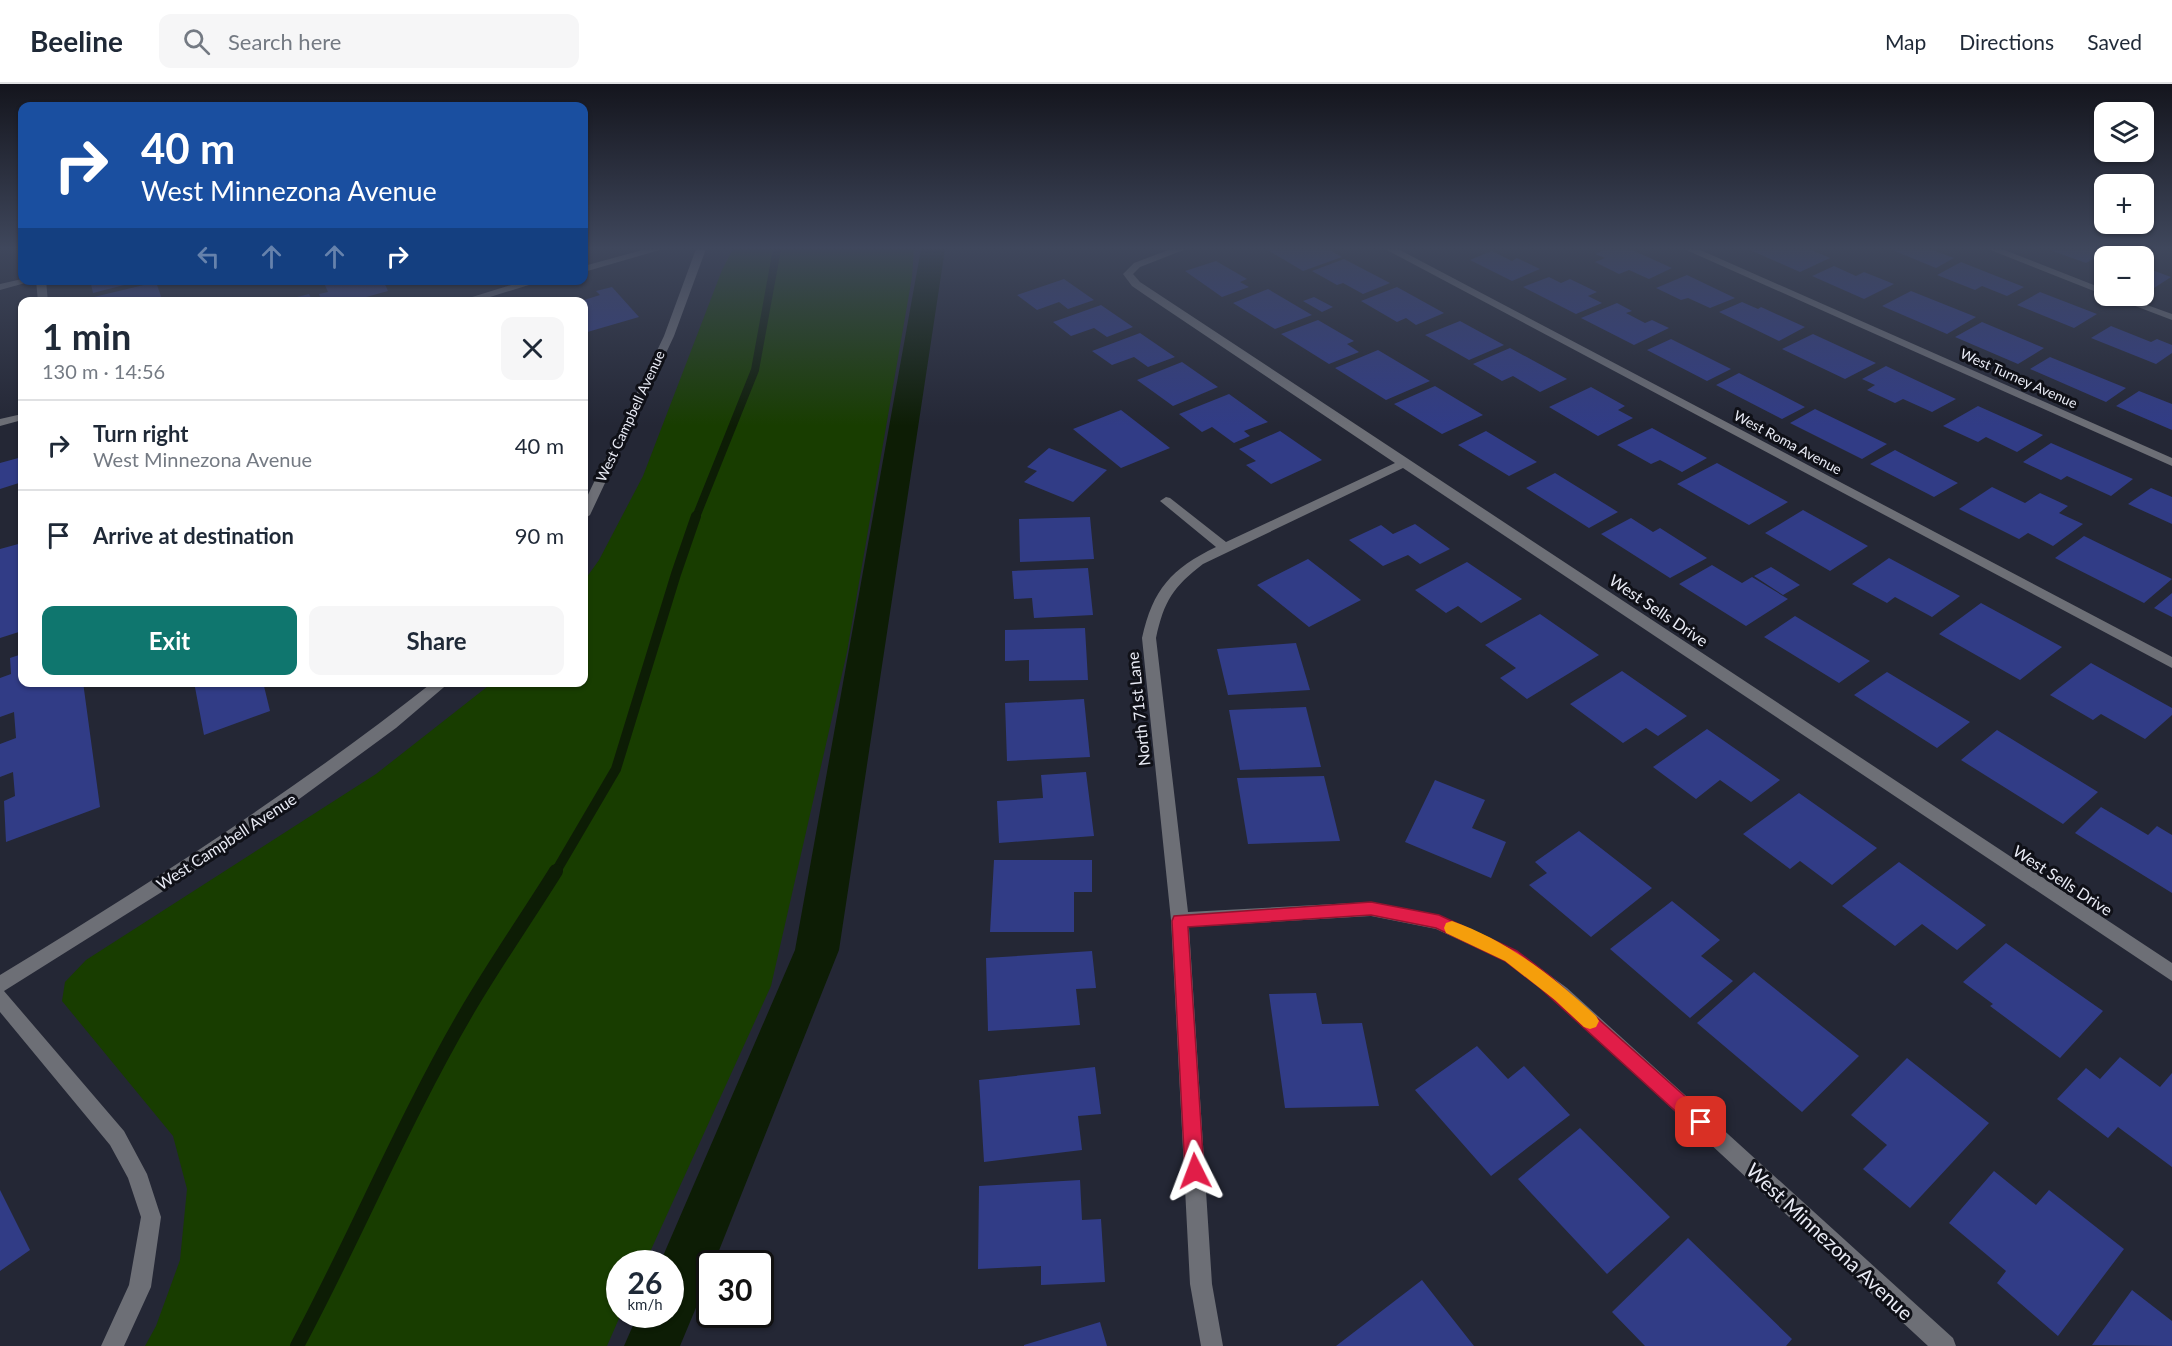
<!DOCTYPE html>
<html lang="en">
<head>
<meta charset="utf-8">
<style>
	body { margin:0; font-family:Lato,sans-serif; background:#f6f6f7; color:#1f2937; height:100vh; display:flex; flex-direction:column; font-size:22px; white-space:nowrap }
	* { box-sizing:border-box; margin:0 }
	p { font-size:20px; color:#747a83 }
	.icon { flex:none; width:33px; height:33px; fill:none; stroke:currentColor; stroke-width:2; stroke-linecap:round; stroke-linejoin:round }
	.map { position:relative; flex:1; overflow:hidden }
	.side { position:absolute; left:18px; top:213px; width:570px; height:390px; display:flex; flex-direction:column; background:#fff; border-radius:12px; box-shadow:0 2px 4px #0004 }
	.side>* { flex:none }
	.top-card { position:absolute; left:18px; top:18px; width:570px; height:183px; border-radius:12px; box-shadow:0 2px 4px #0004; background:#1a4fa0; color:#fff; overflow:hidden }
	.buttons { position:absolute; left:2094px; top:18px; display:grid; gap:12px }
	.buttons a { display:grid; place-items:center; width:60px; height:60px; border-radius:12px; background:#fff; box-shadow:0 2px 4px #0004; font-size:30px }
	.speed { position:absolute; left:606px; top:1166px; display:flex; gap:12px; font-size:30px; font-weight:700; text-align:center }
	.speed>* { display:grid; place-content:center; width:78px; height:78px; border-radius:50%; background:#fff; box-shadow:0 2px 4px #0004; line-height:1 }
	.speed small { font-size:15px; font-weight:400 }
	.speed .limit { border:3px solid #111; border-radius:9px; background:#fff; color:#111 }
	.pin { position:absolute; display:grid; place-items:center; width:51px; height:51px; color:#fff; margin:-26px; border-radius:12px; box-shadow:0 3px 9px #0006 }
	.me { position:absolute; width:66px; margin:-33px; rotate:357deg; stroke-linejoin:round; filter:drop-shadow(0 0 4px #0008) }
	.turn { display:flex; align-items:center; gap:21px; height:126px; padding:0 24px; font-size:27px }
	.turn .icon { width:78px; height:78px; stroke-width:2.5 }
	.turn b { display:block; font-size:42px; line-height:51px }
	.lanes { display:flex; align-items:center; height:57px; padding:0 24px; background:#0003; justify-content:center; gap:30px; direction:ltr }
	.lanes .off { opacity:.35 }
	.round { display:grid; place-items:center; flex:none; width:63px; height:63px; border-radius:12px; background:#f6f6f7 }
	.overview { display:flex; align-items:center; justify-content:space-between; height:102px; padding:0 24px }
	h1 { font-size:36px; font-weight:700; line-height:45px }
	.action { display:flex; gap:12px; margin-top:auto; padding:12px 24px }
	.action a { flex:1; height:69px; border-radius:12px; background:#0f766e; color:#fff; font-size:24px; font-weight:700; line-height:69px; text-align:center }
	.action a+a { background:#f6f6f7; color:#1f2937 }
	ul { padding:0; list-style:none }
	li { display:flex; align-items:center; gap:18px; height:90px; padding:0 24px; border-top:2px solid #e0e1e3 }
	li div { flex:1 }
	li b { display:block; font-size:22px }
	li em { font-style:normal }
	header { display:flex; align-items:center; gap:36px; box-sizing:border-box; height:84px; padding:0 30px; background:#fff; border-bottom:2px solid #e0e1e3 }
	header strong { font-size:28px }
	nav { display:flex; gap:33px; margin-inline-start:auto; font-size:21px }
	.search { width:420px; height:54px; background:#f6f6f7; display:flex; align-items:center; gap:15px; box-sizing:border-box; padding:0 21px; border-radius:12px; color:#747a83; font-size:22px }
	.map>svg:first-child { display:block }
	.green { fill:#183d00 }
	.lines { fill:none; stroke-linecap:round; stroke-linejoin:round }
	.stream-far2 { stroke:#0d1d05; stroke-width:8 }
	.stream-far1 { stroke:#0d1d05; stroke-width:10 }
	.stream { stroke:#0d1d05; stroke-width:14 }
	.canal { fill:#0d1d05; fill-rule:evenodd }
	.building { fill:#313c86 }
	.minor { fill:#6d6f76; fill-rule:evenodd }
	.route { fill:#e11d48; stroke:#92132f; stroke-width:1.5 }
	.slow { fill:#f59e0b }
	.labels { text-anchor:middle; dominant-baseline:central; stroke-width:6; stroke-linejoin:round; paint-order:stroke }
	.far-street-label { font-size:14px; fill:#e9ebf5; stroke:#0f1017 }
	.street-label { font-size:16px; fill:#e9ebf5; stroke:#0f1017 }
	.near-street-label { font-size:20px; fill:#e9ebf5; stroke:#0f1017 }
</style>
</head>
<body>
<header>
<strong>Beeline</strong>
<div class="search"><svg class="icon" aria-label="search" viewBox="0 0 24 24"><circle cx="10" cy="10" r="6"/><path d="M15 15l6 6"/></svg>Search here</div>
<nav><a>Map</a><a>Directions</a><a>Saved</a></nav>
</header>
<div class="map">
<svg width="2172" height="1262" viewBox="0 0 2172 1262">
	<rect width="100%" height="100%" fill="#242735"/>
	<path class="green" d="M 733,165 L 914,165 L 912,193 L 847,568 L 771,902 L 645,1179 L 620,1179 L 620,1230 L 621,1230 L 607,1262 L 145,1262 L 156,1242 L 180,1176 L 187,1105 L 173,1052 L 62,917 L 65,898 L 86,876 L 376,690 L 492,599 L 584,598 L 584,497 L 599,476 L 643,392 L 722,186 Z"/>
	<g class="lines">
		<path class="stream-far2" d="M 696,433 L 755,286 L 777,165"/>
		<path class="stream-far1" d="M 555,789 L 616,685 L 676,490 L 696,432"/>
		<path class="stream" d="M 297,1262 C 356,1152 403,1037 466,929 C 494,881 526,835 556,787"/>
		<path class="canal" d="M 921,165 L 945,165 L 839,866 L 714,1179 L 710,1179 L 710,1190 L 680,1262 L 624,1262 L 638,1230 L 670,1230 L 670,1179 L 660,1179 L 795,866 Z"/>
	</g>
	<path class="building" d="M 1266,165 L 1328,165 L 1342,173 L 1303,187 Z
		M 1606,165 L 1630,165 L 1672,184 L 1649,195 L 1629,186 L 1619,190 L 1595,178 L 1605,174 L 1595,170 Z
		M 1748,165 L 1809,165 L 1830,174 L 1800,188 Z
		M 1890,165 L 1930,165 L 1954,174 L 1936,184 Z
		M 2095,165 L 2104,169 L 2086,179 L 2050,166 Z
		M 1492,167 L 1512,177 L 1517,174 L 1540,185 L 1512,197 L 1470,176 Z
		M 1344,175 L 1390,199 L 1363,210 L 1343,199 L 1337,201 L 1312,187 Z
		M 1216,177 L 1247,195 L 1240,198 L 1249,203 L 1222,213 L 1185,187 Z
		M 1961,178 L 2024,203 L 2007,212 L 1982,202 L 1975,206 L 1937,191 Z
		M 1834,182 L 1856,192 L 1864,188 L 1894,200 L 1864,215 L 1812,192 Z
		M 2144,183 L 2171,193 L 2154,204 L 2144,200 Z
		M 1687,191 L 1735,214 L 1710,224 L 1688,214 L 1681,216 L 1656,204 Z
		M 1549,193 L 1561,199 L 1570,195 L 1597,208 L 1588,212 L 1602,219 L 1576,230 L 1523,203 Z
		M 1064,195 L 1094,216 L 1068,225 L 1059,218 L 1037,226 L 1017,211 Z
		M 90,196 L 140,196 L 140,197 L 93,209 Z
		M 335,196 L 383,196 L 388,207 L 348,218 L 322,218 L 319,210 L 328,208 L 324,199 Z
		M 156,198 L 163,218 L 94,218 L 94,213 Z
		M 612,203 L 639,233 L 584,249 L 584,216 L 600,211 L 596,207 Z
		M 1397,203 L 1444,229 L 1416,241 L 1406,234 L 1397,238 L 1361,217 Z
		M 1268,205 L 1312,231 L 1275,245 L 1233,219 Z
		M 1911,207 L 1976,233 L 1947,250 L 1882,222 Z
		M 2040,208 L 2097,230 L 2074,244 L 2017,221 Z
		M 309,210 L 313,218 L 281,218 L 281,217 Z
		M 1314,213 L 1333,223 L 1322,228 L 1303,217 Z
		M 1742,218 L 1758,225 L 1761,223 L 1805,243 L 1779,257 L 1719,228 Z
		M 1617,219 L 1632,227 L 1626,229 L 1645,239 L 1652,236 L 1669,244 L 1634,261 L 1581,234 Z
		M 1101,221 L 1133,243 L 1107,253 L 1094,244 L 1071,252 L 1053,238 Z
		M 1318,236 L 1354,257 L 1347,260 L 1359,268 L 1329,280 L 1281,250 Z
		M 1460,237 L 1504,261 L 1469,276 L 1425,251 Z
		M 1982,238 L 2044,264 L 2018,280 L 1955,253 Z
		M 2111,242 L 2151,258 L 2157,255 L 2172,261 L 2172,269 L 2156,280 L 2091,254 Z
		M 1140,249 L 1175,273 L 1148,283 L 1134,273 L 1112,281 L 1092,267 Z
		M 1813,250 L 1876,279 L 1845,295 L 1782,265 Z
		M 1671,255 L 1731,285 L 1707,297 L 1647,266 Z
		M 1510,264 L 1567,295 L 1540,308 L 1513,292 L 1502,297 L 1473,280 Z
		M 1378,266 L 1430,297 L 1386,316 L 1335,284 Z
		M 2050,273 L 2126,304 L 2106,318 L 2030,285 Z
		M 1182,278 L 1218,303 L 1173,322 L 1137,296 Z
		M 1886,282 L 1956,315 L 1932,328 L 1903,315 L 1895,319 L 1867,306 L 1875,301 L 1862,295 Z
		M 1739,289 L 1805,323 L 1782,335 L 1716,301 Z
		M 1435,302 L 1483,331 L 1442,350 L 1394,320 Z
		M 1591,303 L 1625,322 L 1618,326 L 1633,334 L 1598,352 L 1549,323 Z
		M 2139,307 L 2172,320 L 2172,346 L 2116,322 Z
		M 1229,310 L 1268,338 L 1244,347 L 1250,352 L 1234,359 L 1212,343 L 1202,348 L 1179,330 Z
		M 1978,322 L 2043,351 L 2017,368 L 1986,353 L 1978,358 L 1943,342 Z
		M 1815,325 L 1887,360 L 1862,375 L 1790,339 Z
		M 1121,326 L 1170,364 L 1121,384 L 1073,345 Z
		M 1652,344 L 1707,374 L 1682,388 L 1660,376 L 1651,380 L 1617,361 Z
		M 1280,347 L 1322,376 L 1271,400 L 1246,381 L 1256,377 L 1239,365 Z
		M 1486,347 L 1537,378 L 1509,392 L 1458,361 Z
		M 2051,359 L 2133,395 L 2111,412 L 2067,392 L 2061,396 L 2023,378 Z
		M 1049,364 L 1107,386 L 1073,418 L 1024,398 L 1037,387 L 1027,383 Z
		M 1895,366 L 1958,399 L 1934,413 L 1870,380 Z
		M 22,373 L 22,398 L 0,405 L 0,379 Z
		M 1717,379 L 1788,418 L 1749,441 L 1677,400 Z
		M 1555,389 L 1618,428 L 1589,444 L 1526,404 Z
		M 1992,403 L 2025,419 L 2040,409 L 2068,422 L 2059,429 L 2083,440 L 2053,462 L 2028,449 L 2019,455 L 1959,425 Z
		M 2151,404 L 2172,413 L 2172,440 L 2128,420 Z
		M 1803,426 L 1868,462 L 1830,487 L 1765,449 Z
		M 1090,433 L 1094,475 L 1020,478 L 1019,435 Z
		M 1631,434 L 1653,448 L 1660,444 L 1707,474 L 1670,494 L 1601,450 Z
		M 1415,440 L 1450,465 L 1420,480 L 1408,471 L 1383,482 L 1349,456 L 1381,441 L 1393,450 Z
		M 2084,452 L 2172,495 L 2144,519 L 2055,474 Z
		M 22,459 L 22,547 L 0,554 L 0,465 Z
		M 1889,474 L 1960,512 L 1932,533 L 1895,513 L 1887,519 L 1852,500 Z
		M 1308,475 L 1361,516 L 1309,543 L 1257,501 Z
		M 1467,478 L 1522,515 L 1481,539 L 1458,522 L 1446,529 L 1415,506 Z
		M 1712,481 L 1742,499 L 1752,493 L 1788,515 L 1746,542 L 1679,500 Z
		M 1771,483 L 1800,501 L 1783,511 L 1754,492 Z
		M 1088,484 L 1093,531 L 1034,534 L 1032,514 L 1014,515 L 1012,487 Z
		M 2172,509 L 2172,533 L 2154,524 Z
		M 1981,519 L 2062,563 L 2020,596 L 1939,550 Z
		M 1540,530 L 1599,571 L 1527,615 L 1500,594 L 1516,584 L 1485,561 Z
		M 1795,532 L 1870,577 L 1839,599 L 1764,553 Z
		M 1085,544 L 1088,596 L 1029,597 L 1029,576 L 1005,577 L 1005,546 Z
		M 1296,559 L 1310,606 L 1228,611 L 1217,565 Z
		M 22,570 L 22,598 L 83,598 L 100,723 L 6,758 L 4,717 L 15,712 L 13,688 L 0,693 L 0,660 L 16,654 L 14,628 L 0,633 L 0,594 L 11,590 L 10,574 Z
		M 2091,579 L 2172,624 L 2172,631 L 2145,655 L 2101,630 L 2093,636 L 2050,611 Z
		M 1622,587 L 1687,632 L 1658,652 L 1646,644 L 1623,659 L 1570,620 Z
		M 1887,588 L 1970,638 L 1937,664 L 1854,611 Z
		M 194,598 L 263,598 L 270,627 L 204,651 Z
		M 1084,615 L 1090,673 L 1007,677 L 1005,619 Z
		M 1306,623 L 1321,683 L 1240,686 L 1229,626 Z
		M 1707,645 L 1780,696 L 1751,718 L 1720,696 L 1696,715 L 1653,683 Z
		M 1997,646 L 2098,708 L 2063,740 L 1961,676 Z
		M 1086,688 L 1094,752 L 999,759 L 997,717 L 1043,714 L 1041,691 Z
		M 1324,692 L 1340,757 L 1248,760 L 1237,694 Z
		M 1435,696 L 1485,716 L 1472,744 L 1506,758 L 1491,794 L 1405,758 Z
		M 1799,709 L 1877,764 L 1832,801 L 1800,777 L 1790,785 L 1743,750 Z
		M 2101,723 L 2148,751 L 2157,742 L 2172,751 L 2172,809 L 2075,749 Z
		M 1579,747 L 1652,804 L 1591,853 L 1529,801 L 1547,789 L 1535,778 Z
		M 994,776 L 1092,776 L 1092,808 L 1074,808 L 1074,848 L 990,848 Z
		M 1899,778 L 1986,841 L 1957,866 L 1922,840 L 1895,862 L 1842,822 Z
		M 1672,817 L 1720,856 L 1701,872 L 1733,897 L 1690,934 L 1610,865 Z
		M 2006,859 L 2103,927 L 2060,974 L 1990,922 L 1993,920 L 1963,898 Z
		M 1092,867 L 1096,904 L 1076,905 L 1080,941 L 988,947 L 986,874 Z
		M 1754,888 L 1859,972 L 1802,1028 L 1697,939 Z
		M 1316,909 L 1322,940 L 1362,939 L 1379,1022 L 1285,1024 L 1269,910 Z
		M 1477,962 L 1508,995 L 1524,982 L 1570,1031 L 1491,1092 L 1415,1006 Z
		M 2120,973 L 2160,1003 L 2172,989 L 2172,1083 L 2118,1043 L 2108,1054 L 2057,1015 L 2086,984 L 2100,995 Z
		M 1907,974 L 1989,1039 L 1910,1124 L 1863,1085 L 1887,1061 L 1851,1031 Z
		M 1095,983 L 1101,1030 L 1078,1032 L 1082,1066 L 984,1078 L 979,996 Z
		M 1580,1044 L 1670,1133 L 1607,1190 L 1518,1095 Z
		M 1994,1087 L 2036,1121 L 2049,1106 L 2124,1165 L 2058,1252 L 1997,1199 L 2006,1187 L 1949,1139 Z
		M 1080,1096 L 1082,1136 L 1101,1135 L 1105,1198 L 1041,1201 L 1041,1182 L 978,1185 L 979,1102 Z
		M 0,1106 L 30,1166 L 0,1187 Z
		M 1688,1154 L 1792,1255 L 1786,1262 L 1645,1262 L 1612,1228 Z
		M 1422,1196 L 1474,1262 L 1336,1262 Z
		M 2132,1206 L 2172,1237 L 2172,1262 L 2092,1261 Z
		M 1100,1238 L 1107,1262 L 1024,1262 L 1024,1261 Z"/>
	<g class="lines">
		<path class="minor" d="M 646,165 L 663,165 L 584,188 L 584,182 Z
			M 696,165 L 706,165 L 674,252 L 590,431 L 584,435 L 584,419 L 664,252 Z
			M 1171,165 L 1186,165 L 1140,183 L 1133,190 L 1140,198 L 2172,879 L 2172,897 L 1403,384 L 1203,480 C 1173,503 1164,517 1156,554 L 1188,828 L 1371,818 L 1439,831 L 1517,867 L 1567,904 L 1953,1254 L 1956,1262 L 1928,1262 L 1555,916 L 1505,877 L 1436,845 L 1371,832 L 1189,843 L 1212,1200 L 1223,1262 L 1201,1262 L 1190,1200 L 1171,836 L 1142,554 C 1153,505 1171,485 1216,463 L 1160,417 L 1166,413 L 1170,414 L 1226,458 L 1395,379 L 1145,211 L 1132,202 L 1123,190 L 1134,179 Z
			M 1385,165 L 1398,165 L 2172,573 L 2172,584 Z
			M 1684,165 L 1698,165 L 2172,374 L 2172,382 Z
			M 1988,165 L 2002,165 L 2104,205 L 2104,211 Z
			M 22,195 L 36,196 L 0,206 L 0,200 Z
			M 36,196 L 46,196 L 48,218 L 38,218 Z
			M 527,196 L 545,196 L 474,218 L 456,218 Z
			M 2109,212 L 2122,212 L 2172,230 L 2172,236 Z
			M 22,330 L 22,336 L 0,342 L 0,335 Z
			M 433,598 L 450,598 L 396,644 L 287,724 L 176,799 L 4,907 L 124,1047 L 147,1090 L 161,1133 L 151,1203 L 124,1262 L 101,1262 L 129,1201 L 141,1133 L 128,1094 L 110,1061 L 0,928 L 0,891 C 149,800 295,707 433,598 Z"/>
	</g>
	<linearGradient id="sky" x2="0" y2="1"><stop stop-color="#14151d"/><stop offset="0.48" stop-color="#3f475c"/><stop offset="1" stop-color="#3f475c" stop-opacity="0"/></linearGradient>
	<rect width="2172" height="342" fill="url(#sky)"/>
	<path class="route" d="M 1371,818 L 1439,831 L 1517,867 L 1550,892 L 1707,1032 L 1710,1038 L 1707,1044 L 1701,1047 L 1694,1044 L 1539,903 L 1505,877 L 1436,844 L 1371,831 L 1188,843 L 1204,1087 L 1201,1093 L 1195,1096 L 1188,1093 L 1185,1087 L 1172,837 L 1174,832 Z"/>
	<path class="slow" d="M 1452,837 C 1508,857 1553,892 1596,932 L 1599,937 L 1596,943 L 1590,945 L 1584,943 L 1555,916 L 1505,877 L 1446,849 L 1444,844 L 1446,839 Z"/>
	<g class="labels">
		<g class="far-street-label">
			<text transform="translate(2019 294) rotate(24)">West Turney Avenue</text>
			<text transform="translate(630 332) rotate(-65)">West Campbell Avenue</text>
			<text transform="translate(1788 358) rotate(28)">West Roma Avenue</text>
		</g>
		<g class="street-label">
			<text transform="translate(1659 526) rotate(34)">West Sells Drive</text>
			<text transform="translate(1138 625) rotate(-96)">North 71st Lane</text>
			<text transform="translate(226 757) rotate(-33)">West Campbell Avenue</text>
			<text transform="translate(2063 796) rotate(33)">West Sells Drive</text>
		</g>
		<g class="near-street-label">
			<text transform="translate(1830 1157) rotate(43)">West Minnezona Avenue</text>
		</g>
	</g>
</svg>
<div class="buttons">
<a><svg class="icon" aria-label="layers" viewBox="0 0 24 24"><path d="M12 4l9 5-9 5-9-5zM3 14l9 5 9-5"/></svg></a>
<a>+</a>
<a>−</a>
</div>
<div class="speed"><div>26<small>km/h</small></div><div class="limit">30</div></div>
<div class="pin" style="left:1701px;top:1038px;background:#d93025"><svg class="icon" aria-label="arrive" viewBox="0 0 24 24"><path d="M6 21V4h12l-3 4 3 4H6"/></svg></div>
<svg class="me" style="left:1195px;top:1087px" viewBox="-20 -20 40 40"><path d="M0-17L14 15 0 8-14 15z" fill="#e11d48" stroke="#fff" stroke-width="4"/></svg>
<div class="top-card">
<div class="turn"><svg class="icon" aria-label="right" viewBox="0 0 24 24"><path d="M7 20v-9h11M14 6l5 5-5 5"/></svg><div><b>40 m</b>West Minnezona Avenue</div></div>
<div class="lanes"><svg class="icon off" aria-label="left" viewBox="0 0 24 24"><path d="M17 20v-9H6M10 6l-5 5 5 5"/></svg><svg class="icon off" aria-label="ahead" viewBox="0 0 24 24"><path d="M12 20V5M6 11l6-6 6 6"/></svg><svg class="icon off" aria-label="ahead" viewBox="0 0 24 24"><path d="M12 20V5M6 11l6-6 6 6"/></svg><svg class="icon" aria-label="right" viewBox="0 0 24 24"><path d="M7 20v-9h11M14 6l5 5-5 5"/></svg></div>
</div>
<section class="side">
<div class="overview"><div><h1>1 min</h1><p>130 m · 14:56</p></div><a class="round"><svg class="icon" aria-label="close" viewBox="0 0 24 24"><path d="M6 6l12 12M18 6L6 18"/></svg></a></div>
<ul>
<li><svg class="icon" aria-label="right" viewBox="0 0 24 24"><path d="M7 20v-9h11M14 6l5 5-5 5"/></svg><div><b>Turn right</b><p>West Minnezona Avenue</p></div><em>40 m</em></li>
<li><svg class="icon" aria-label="arrive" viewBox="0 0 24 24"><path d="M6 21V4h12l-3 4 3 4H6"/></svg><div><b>Arrive at destination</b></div><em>90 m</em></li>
</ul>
<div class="action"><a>Exit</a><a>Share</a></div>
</section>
</div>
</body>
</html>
